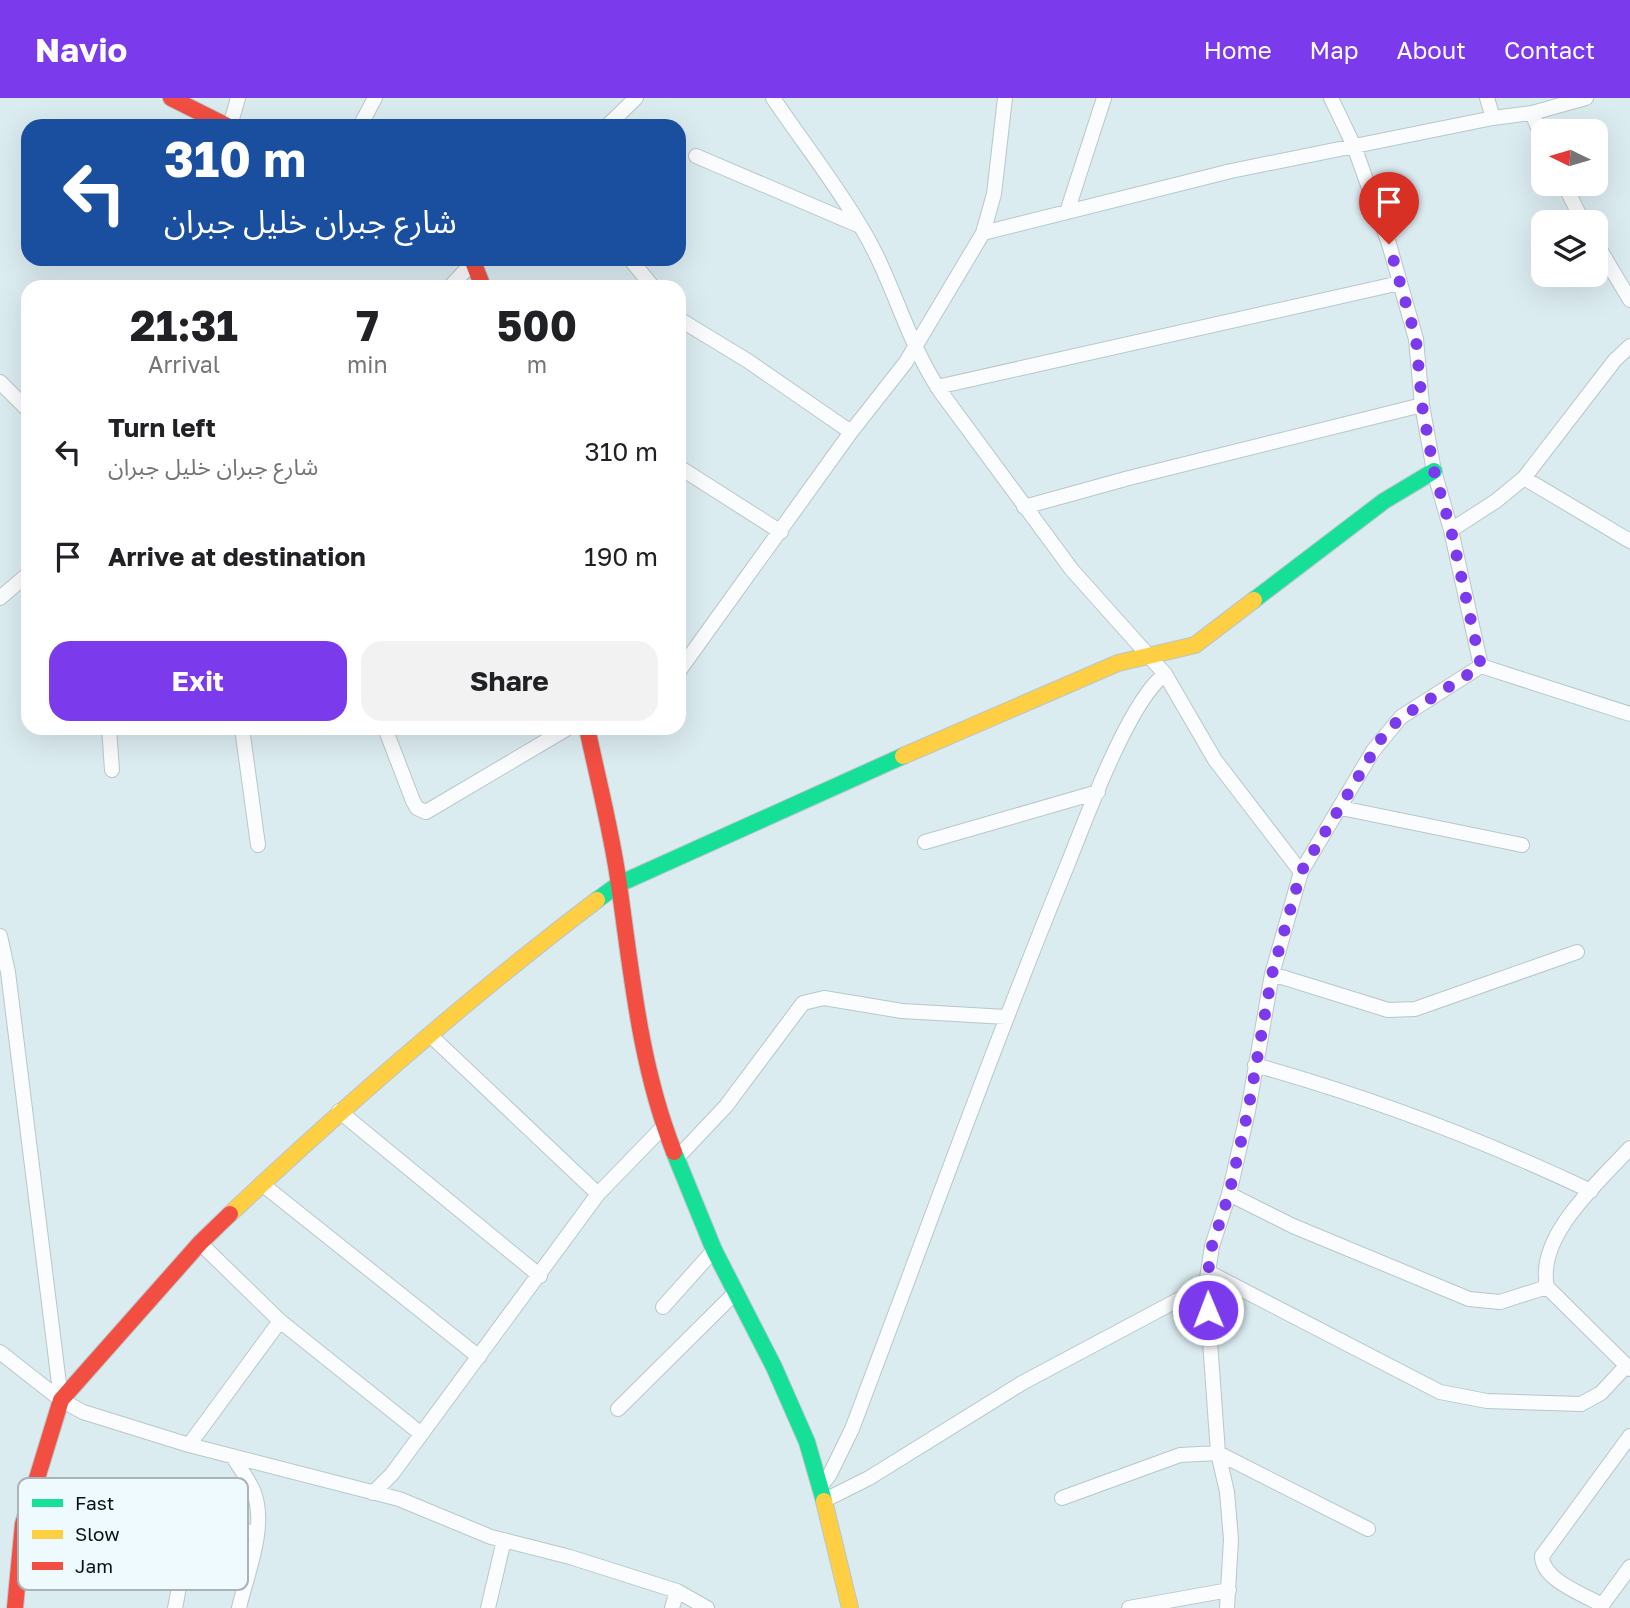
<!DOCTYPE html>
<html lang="en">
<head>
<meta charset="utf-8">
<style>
	body { margin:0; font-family:"Golos Text","Noto Sans Arabic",sans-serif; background:#f2f2f2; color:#202124; height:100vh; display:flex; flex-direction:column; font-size:26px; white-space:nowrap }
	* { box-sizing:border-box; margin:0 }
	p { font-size:23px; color:#757577 }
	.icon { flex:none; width:38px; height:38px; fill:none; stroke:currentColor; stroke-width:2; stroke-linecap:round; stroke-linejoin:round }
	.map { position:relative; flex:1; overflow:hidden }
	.drawer { position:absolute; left:21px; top:182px; width:665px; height:455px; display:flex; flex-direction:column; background:#fff; border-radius:21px; box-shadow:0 7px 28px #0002 }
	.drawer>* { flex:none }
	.top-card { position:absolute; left:21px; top:21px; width:665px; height:147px; border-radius:21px; box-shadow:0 7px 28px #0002; background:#1a4fa0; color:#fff; overflow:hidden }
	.needle { width:46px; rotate:275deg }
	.tools { position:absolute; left:1531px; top:21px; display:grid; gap:14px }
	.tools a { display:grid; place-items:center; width:77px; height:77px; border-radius:14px; background:#fff; box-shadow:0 7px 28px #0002; font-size:35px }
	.pin { position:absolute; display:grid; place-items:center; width:60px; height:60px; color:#fff; margin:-72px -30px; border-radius:50% 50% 50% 0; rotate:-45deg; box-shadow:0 0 7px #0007 }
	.pin .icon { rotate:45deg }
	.me { position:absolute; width:77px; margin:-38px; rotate:359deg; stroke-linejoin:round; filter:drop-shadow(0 0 5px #0008) }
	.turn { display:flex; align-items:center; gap:24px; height:147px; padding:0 28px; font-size:32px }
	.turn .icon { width:91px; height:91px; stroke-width:2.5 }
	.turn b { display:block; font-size:49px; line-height:60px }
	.eta { display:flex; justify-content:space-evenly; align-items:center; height:119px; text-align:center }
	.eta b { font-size:42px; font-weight:700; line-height:49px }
	.button { display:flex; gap:14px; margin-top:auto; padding:14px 28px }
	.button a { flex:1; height:80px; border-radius:21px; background:#7c3aed; color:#fff; font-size:28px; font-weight:700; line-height:80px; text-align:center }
	.button a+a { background:#f2f2f2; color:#202124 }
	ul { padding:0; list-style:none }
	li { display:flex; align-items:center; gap:21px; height:105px; padding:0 28px }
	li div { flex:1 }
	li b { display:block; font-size:26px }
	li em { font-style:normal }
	header { display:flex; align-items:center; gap:42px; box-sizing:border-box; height:98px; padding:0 35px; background:#7c3aed; color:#fff }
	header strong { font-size:33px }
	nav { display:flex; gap:38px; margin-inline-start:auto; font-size:24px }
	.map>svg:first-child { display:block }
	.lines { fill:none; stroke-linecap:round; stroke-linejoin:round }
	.street-casing { stroke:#b9c6ca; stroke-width:16 }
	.fast-casing { stroke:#b9c6ca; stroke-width:18 }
	.slow-casing { stroke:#b9c6ca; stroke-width:18 }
	.jam-casing { stroke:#b9c6ca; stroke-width:18 }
	.street { stroke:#fafcfd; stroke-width:14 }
	.fast { stroke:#16e098; stroke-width:16 }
	.slow { stroke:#ffcf43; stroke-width:16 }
	.jam { stroke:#f24e42; stroke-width:16 }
	.route { stroke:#7c3aed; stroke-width:12; stroke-dasharray:0 21.6 }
	.key { fill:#eefafe; stroke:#a9b4b8; stroke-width:2 }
	.key-label { font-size:19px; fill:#071215 }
</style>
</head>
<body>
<header>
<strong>Navio</strong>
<nav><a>Home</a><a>Map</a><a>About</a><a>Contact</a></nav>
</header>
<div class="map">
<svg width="1630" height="1510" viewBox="0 0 1630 1510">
	<rect width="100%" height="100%" fill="#dbecf1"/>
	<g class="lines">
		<g class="street-casing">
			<path id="street" d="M 773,0 C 802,43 835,85 861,129 C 893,181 906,242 940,293 L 1072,472 L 1165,576 L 1215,662 L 1301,774
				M 1331,0 L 1354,48 L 1389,146 L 1416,241 L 1422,307 L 1434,373 L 1451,432 L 1481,568
				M 1487,0 L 1493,20
				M 1532,15 L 1544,44
				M 230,28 L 238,0
				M 360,28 L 375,0
				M 607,28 L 636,0
				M 696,58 L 860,128
				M 1564,86 L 1583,124
				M 1067,114 L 1104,0
				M 983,135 L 1231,73 L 1493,20 L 1532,15 L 1586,0
				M 1596,145 L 1630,202
				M 630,161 L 653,189
				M 450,189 L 476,161
				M 679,221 L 748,263 L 851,334
				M 0,284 L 28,312
				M 937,289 L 1400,185
				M 679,369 L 781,434
				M 1524,380 L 1630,443
				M 1024,409 L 1129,380 L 1422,307
				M 1451,432 L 1496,403 L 1524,380 L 1615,262 L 1630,248
				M 0,500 L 28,476
				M 1481,568 L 1630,616
				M 679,573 L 851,334 L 906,264 L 983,135 L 994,96 L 1005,0
				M 109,630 L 112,672
				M 242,630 L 258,747
				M 385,630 L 413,703 L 417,710 L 426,714 L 568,630
				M 1341,710 L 1522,747
				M 925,744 L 1098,694
				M 0,838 L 8,874 L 61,1302
				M 1272,876 L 1388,912 L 1415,911 L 1577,854
				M 430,937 L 598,1096
				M 1255,967 C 1370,999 1483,1042 1591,1093
				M 339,1013 L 540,1178
				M 1630,1050 C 1598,1085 1536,1138 1547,1189 L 1630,1271
				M 677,1060 L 726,1008 L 803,905 L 824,900 L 902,913 L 1006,919
				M 262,1086 L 479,1259
				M 1229,1096 L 1293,1128 L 1469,1201 L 1500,1204 L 1547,1189
				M 200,1145 L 280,1223 L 420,1335
				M 1208,1174 L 1440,1294 L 1487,1303 L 1581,1306 L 1601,1295 L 1627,1267
				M 663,1209 L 714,1152
				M 0,1254 L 61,1302 L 83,1314 L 189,1347 L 399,1401 L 491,1439 L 570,1459 L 677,1493 L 707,1510
				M 618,1311 L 736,1194
				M 189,1347 L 280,1223
				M 233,1359 C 240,1370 248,1381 253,1392 C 268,1427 247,1475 239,1510
				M 821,1388 L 830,1376 L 852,1331 C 924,1141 992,951 1069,763 C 1087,718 1129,603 1165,576
				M 373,1395 L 392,1376 L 598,1096 L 664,1028
				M 1062,1400 L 1180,1357 L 1218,1355 L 1368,1431
				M 825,1402 L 869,1380 L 1022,1285 L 1206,1187
				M 1602,1507 C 1583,1496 1542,1482 1542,1458 L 1630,1338
				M 175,1510 C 180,1489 182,1443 206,1434 C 219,1429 243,1434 257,1434
				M 488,1510 L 504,1442
				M 672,1510 L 677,1493
				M 1129,1510 L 1229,1492
				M 1227,1510 L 1231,1441 L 1227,1394 L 1218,1355 L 1206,1187 L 1212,1148 L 1229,1096 L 1248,1013 L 1272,876 L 1301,774 L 1373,653 L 1401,619 L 1481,568
				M 1600,1510 L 1630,1469"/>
		</g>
		<g class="fast-casing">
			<path id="fast" d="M 1254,502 L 1384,403 L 1434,373
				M 597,802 L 619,786 L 903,658
				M 674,1054 L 714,1152 L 774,1269 L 807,1344 L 824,1403"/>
		</g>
		<g class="slow-casing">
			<path id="slow" d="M 903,658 L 1118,565 L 1195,547 L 1254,502
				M 230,1116 C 348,1005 468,900 597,802
				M 824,1403 L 850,1510"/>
		</g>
		<g class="jam-casing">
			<path id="jam" d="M 171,0 L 227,28
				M 472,161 L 483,189
				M 587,630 C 598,682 612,735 619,787 C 632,878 640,968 674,1054
				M 15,1510 L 23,1426 L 61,1302 L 200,1145 L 230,1116"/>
		</g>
		<use href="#street" class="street"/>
		<use href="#fast" class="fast"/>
		<use href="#slow" class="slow"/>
		<use href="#jam" class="jam"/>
	</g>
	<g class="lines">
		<path class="route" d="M 1208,1212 L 1206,1188 L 1212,1148 L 1229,1096 L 1248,1013 L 1272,876 L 1301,774 L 1384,636 L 1402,619 L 1481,568 L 1451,432 L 1434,373 L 1422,307 L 1416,241 L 1389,146"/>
	</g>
	<rect x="18" y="1380" width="230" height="112" rx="10" class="key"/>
	<rect x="32" y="1401" width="31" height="8" fill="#16e098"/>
	<rect x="32" y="1432" width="31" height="9" fill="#ffcf43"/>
	<rect x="32" y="1464" width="31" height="8" fill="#f24e42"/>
	<g class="key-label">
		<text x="75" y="1412">Fast</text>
		<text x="75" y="1443">Slow</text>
		<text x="75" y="1475">Jam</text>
	</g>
</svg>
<div class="tools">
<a><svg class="needle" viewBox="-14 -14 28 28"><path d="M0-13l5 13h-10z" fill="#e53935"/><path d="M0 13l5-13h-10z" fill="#757577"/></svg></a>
<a><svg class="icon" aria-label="layers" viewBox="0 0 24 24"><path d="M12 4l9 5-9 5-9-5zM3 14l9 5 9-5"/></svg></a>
</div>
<div class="pin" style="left:1389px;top:146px;background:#d93025"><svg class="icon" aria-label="arrive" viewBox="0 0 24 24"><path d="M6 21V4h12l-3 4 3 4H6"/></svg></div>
<svg class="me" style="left:1208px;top:1212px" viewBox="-20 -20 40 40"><circle r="17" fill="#7c3aed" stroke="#fff" stroke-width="3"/><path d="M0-11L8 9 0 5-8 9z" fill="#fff"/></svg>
<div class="top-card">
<div class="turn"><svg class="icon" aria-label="left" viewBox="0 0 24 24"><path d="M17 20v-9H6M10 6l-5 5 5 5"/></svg><div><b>310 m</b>شارع جبران خليل جبران</div></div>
</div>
<section class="drawer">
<div class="eta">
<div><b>21:31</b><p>Arrival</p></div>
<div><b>7</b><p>min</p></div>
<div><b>500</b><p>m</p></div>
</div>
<ul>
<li><svg class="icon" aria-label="left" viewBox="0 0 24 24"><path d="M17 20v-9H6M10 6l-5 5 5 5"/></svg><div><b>Turn left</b><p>شارع جبران خليل جبران</p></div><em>310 m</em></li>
<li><svg class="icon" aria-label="arrive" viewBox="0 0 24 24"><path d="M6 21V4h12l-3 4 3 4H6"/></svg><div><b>Arrive at destination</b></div><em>190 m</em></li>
</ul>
<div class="button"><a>Exit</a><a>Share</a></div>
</section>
</div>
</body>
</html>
